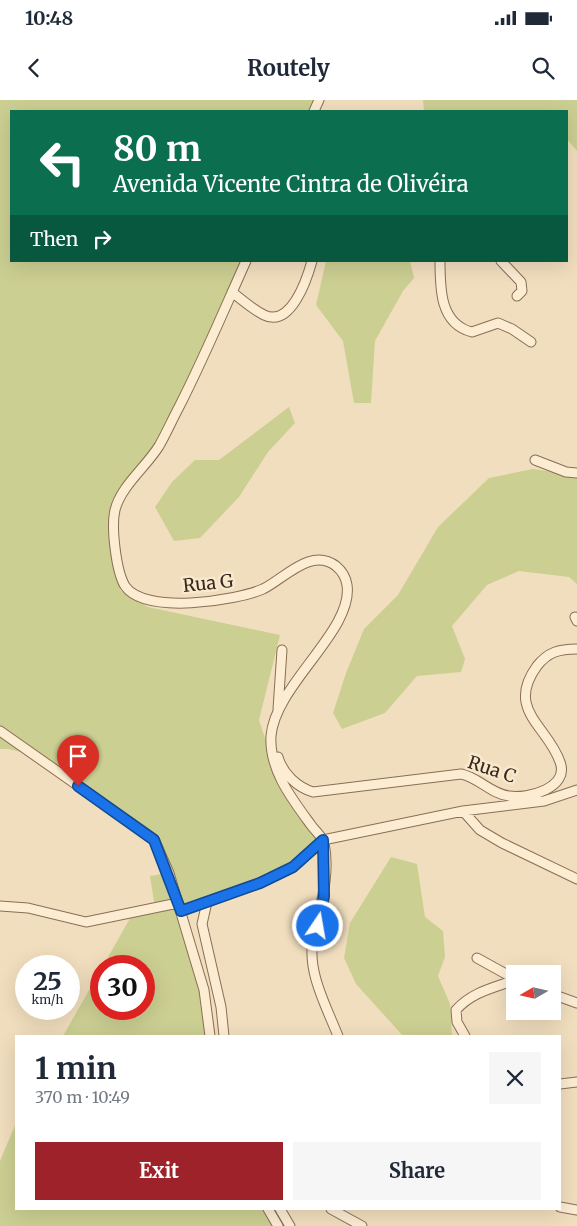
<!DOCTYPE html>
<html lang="en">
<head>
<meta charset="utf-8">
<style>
	body { margin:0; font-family:Merriweather,serif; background:#f6f6f7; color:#1f2937; height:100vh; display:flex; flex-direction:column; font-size:19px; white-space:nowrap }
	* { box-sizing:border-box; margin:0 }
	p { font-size:16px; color:#747a83 }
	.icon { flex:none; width:28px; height:28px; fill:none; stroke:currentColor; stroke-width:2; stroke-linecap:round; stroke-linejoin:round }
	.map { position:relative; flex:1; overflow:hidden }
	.details { position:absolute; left:15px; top:935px; width:546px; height:175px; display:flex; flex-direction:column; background:#fff; border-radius:0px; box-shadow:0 5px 20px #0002 }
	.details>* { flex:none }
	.banner { position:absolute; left:10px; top:10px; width:558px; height:152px; border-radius:0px; box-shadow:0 5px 20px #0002; background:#0b6e4f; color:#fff; overflow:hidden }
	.needle { width:32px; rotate:261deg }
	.tools { position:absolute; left:506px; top:865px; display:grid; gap:10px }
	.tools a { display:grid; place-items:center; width:55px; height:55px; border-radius:0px; background:#fff; box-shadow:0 5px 20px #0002; font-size:25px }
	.speed { position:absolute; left:15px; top:855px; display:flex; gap:10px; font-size:25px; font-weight:700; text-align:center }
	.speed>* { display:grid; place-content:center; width:65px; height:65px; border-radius:50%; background:#fff; box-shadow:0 5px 20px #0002; line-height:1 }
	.speed small { font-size:12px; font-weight:400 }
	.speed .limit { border:8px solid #d22; background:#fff; color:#111 }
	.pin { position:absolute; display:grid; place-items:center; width:42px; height:42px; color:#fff; margin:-51px -21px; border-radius:50% 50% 50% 0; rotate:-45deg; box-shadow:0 0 5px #0007 }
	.pin .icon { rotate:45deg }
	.me { position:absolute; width:55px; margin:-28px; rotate:12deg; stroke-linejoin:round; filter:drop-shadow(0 0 4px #0008) }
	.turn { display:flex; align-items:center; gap:18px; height:105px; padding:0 20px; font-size:22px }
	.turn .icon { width:65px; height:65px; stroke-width:2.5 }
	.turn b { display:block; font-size:35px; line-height:42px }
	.then { display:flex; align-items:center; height:48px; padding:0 20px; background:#0003; gap:10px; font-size:19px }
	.round { display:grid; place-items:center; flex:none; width:52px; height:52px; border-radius:0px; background:#f6f6f7 }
	.summary { display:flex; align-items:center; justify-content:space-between; height:85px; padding:0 20px }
	h1 { font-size:30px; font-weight:700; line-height:38px }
	.button { display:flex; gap:10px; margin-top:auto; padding:10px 20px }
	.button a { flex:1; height:58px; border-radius:0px; background:#9d222a; color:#fff; font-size:20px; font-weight:700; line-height:58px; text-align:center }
	.button a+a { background:#f6f6f7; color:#1f2937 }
	.status { display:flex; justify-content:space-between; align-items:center; height:35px; padding:0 25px; background:#fff; direction:ltr }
	.status svg { height:14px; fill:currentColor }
	header { display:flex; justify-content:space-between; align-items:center; height:65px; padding:0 20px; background:#fff; font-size:22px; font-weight:700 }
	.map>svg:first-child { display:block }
	.green { fill:#cccf92 }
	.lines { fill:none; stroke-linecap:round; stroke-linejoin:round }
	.minor-casing { stroke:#8a6e56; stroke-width:11 }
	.minor { stroke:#fbecd2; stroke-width:9 }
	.route-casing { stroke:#114b97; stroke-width:12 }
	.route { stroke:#1a73e8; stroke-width:9 }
	.labels { text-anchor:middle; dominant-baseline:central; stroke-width:5; stroke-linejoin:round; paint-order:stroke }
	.street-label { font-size:18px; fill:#38281b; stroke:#f8e9ce }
</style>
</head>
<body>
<div class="status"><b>10:48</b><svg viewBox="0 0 49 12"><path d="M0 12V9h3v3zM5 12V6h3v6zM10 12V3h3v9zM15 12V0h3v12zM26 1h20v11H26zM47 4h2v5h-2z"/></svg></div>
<header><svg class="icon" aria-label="back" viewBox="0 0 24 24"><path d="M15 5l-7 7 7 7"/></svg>Routely<svg class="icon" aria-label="search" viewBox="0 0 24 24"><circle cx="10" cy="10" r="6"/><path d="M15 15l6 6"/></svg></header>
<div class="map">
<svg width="577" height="1126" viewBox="0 0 577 1126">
	<rect width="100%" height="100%" fill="#f1debe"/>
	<path class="green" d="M 0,0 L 317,0 L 312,11 L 11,11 L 11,161 L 243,161 L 159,346 L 115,409 L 120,490 L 148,507 L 280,535 L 259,620 L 277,674 L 323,740 L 293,767 L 181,811 L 204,890 L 210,936 L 63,936 L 101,869 L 101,909 L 144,909 L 144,866 L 103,866 L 129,820 L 130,814 L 155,808 L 150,776 L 168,773 L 154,739 L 34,655 L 8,649 L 0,649 Z
		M 423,0 L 577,0 L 577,51 L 566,38 L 566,11 L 424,11 Z
		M 326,161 L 410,161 L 414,178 L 403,191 L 375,241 L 371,303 L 354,303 L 343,241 L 316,205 Z
		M 289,307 L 295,323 L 268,352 L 239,397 L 200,438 L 174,441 L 155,407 L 172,382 L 195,360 L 219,360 Z
		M 533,369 L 577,375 L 577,484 L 569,477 L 519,471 L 487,485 L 452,526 L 465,559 L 461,572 L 417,576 L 385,613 L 342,629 L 333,613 L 346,573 L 364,529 L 398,495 L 438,427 L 489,378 Z
		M 391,757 L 417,764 L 425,817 L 443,831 L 445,857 L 438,876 L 450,904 L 452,936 L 403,936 L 356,884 L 344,858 L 350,823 Z
		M 16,1023 L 16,1109 L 268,1109 L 278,1126 L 0,1126 L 0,1061 Z"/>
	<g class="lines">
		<g class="minor-casing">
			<path id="minor" d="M 314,11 L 319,0
				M 246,161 C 224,210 203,260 179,307 C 172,320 166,334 159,346 C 146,367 121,386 115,410 C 111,427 116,471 125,486 C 145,515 235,501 263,489 C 285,478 311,447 336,466 C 342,471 346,478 347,485 C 354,530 275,585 271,636 C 269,670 292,699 311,725 C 315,731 322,736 324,743 C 331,776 319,809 313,841 C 307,872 327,908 338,936
				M 440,161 C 440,189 440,224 472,232 L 498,223 L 512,229 L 531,242
				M 501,161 L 521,182 L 522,191 L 517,196
				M 232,192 C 242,200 252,209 264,215 C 291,228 307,179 312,161
				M 535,360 L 566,372 L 577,373
				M 575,517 L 577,521
				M 278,609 L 282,550
				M 0,631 L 154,739 L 169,773 L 204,890 L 210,936
				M 278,657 C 283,674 297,687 313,692 L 461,674 C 478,677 491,694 509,696 C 528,699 570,688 560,662 C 548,626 505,610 537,566 C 548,552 559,549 577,549
				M 463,711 L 480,730 L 502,743 L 577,779
				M 207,802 L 202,824 L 221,907 L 224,936
				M 0,806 L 28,808 L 86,822 L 178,803
				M 181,811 L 260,783 L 293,767 L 323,740 L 463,711 L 544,701 L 577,690
				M 477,858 L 515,879
				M 552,894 L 577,903
				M 465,936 L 457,922 L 456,910 C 472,892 493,888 515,880
				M 560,984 L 577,982
				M 560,1107 L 577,1110
				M 268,1109 L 278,1126
				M 280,1109 L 290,1126
				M 331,1109 L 362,1126"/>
		</g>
		<use href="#minor" class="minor"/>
	</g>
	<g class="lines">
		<g class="route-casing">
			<path id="route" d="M 78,686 L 154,740 L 181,811 L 260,783 L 293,767 L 323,740 L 324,796 L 318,826"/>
		</g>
		<use href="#route" class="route"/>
	</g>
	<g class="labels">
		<g class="street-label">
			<text transform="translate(208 483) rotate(-6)">Rua G</text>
			<text transform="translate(492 669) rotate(19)">Rua C</text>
		</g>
	</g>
</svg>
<div class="tools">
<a><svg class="needle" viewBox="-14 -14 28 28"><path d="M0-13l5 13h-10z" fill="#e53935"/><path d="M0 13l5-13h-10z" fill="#747a83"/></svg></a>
</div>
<div class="speed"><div>25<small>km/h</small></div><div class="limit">30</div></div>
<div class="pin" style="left:78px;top:686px;background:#d93025"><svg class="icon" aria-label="arrive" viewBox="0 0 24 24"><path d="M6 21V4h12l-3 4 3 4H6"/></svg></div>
<svg class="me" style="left:318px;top:826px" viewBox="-20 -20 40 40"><circle r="17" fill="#1a73e8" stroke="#fff" stroke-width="3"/><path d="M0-11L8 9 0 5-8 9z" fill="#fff"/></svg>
<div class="banner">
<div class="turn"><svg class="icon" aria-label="left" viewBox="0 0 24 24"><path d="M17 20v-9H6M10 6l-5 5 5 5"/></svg><div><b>80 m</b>Avenida Vicente Cintra de Olivéira</div></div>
<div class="then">Then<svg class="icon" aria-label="right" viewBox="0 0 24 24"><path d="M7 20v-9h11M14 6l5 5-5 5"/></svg></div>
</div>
<section class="details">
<div class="summary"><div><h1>1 min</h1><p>370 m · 10:49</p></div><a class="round"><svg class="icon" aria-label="close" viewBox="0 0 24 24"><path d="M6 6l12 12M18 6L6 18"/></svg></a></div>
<div class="button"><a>Exit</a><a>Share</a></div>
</section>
</div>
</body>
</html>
